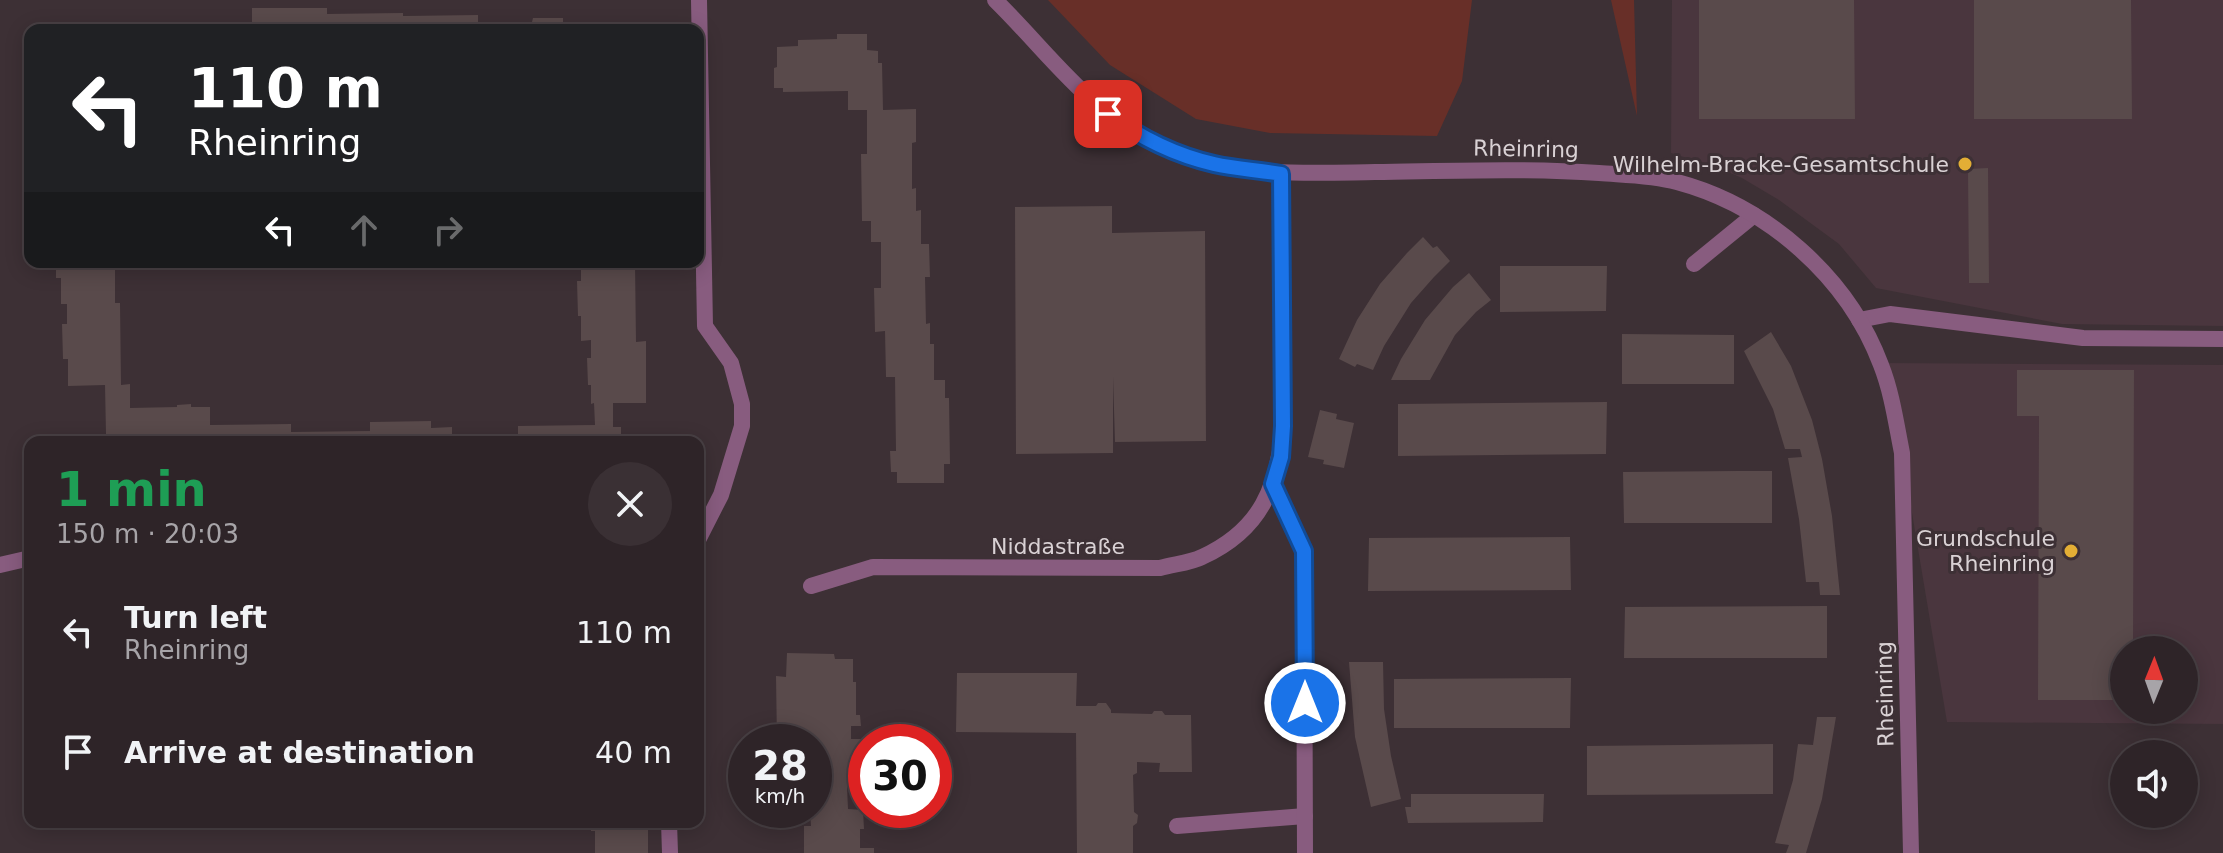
<!DOCTYPE html>
<html lang="en">
<head>
<meta charset="utf-8">
<style>
	body { margin:0; font-family:"DejaVu Sans",sans-serif; background:#3a3034; color:#f1f3f6; height:100vh; display:flex; flex-direction:column; font-size:30px; white-space:nowrap }
	* { box-sizing:border-box; margin:0 }
	p { font-size:26px; color:#a7a4a8 }
	.icon { flex:none; width:44px; height:44px; fill:none; stroke:currentColor; stroke-width:2; stroke-linecap:round; stroke-linejoin:round }
	.map { position:relative; flex:1; overflow:hidden }
	.details { position:absolute; left:24px; top:436px; width:680px; height:392px; display:flex; flex-direction:column; background:#2e2428; border-radius:16px; box-shadow:0 4px 20px #0003,0 0 0 2px #494145 }
	.details>* { flex:none }
	.guide { position:absolute; left:24px; top:24px; width:680px; height:244px; border-radius:16px; box-shadow:0 4px 20px #0003,0 0 0 2px #494145; background:#202124; color:#fff; overflow:hidden }
	.needle { width:52px; rotate:1deg }
	.controls { position:absolute; left:2110px; top:636px; display:grid; gap:16px }
	.controls a { display:grid; place-items:center; width:88px; height:88px; border-radius:50%; background:#2e2428; box-shadow:0 4px 20px #0003,0 0 0 2px #494145; font-size:40px }
	.speed { position:absolute; left:728px; top:724px; display:flex; gap:16px; font-size:40px; font-weight:700; text-align:center }
	.speed>* { display:grid; place-content:center; width:104px; height:104px; border-radius:50%; background:#2e2428; box-shadow:0 4px 20px #0003,0 0 0 2px #494145; line-height:1 }
	.speed small { font-size:20px; font-weight:400 }
	.speed .limit { border:12px solid #d22; background:#fff; color:#111 }
	.pin { position:absolute; display:grid; place-items:center; width:68px; height:68px; color:#fff; margin:-34px; border-radius:16px; box-shadow:0 4px 12px #0006 }
	.me { position:absolute; width:88px; margin:-44px; rotate:0deg; stroke-linejoin:round; filter:drop-shadow(0 0 6px #0008) }
	.turn { display:flex; align-items:center; gap:28px; height:168px; padding:0 32px; font-size:36px }
	.turn .icon { width:104px; height:104px; stroke-width:2.5 }
	.turn b { display:block; font-size:56px; line-height:68px }
	.lanes { display:flex; align-items:center; height:76px; padding:0 32px; background:#0003; justify-content:center; gap:40px; direction:ltr }
	.lanes .off { opacity:.35 }
	.round { display:grid; place-items:center; flex:none; width:84px; height:84px; border-radius:42px; background:#3a3034 }
	.summary { display:flex; align-items:center; justify-content:space-between; height:136px; padding:0 32px }
	h1 { font-size:48px; font-weight:700; line-height:60px; color:#1e9e55 }
	ul { padding:0; list-style:none }
	li { display:flex; align-items:center; gap:24px; height:120px; padding:0 32px }
	li div { flex:1 }
	li b { display:block; font-size:30px }
	li em { font-style:normal }
	.map>svg:first-child { display:block }
	.built { fill:#4a363e; fill-rule:evenodd }
	.green { fill:#682f28 }
	.building { fill:#594a4b }
	.lines { fill:none; stroke-linecap:round; stroke-linejoin:round }
	.service { stroke:#885c7f; stroke-width:16 }
	.pedestrian { stroke:#885c7f; stroke-width:16 }
	.minor { stroke:#885c7f; stroke-width:16 }
	.route-casing { stroke:#114b97; stroke-width:20 }
	.route { stroke:#1a73e8; stroke-width:14 }
	.poi-dot { fill:#e3ae35; stroke:#3d3035; stroke-width:3 }
	.labels { text-anchor:middle; dominant-baseline:central; stroke-width:6; stroke-linejoin:round; paint-order:stroke }
	.street-label { font-size:22px; fill:#d9d1d4; stroke:#3d3035 }
	.poi-label { font-size:22px; fill:#d9d1d4; stroke:#3d3035; text-anchor:end }
</style>
</head>
<body>
<div class="map">
<svg width="2223" height="853" viewBox="0 0 2223 853">
	<rect width="100%" height="100%" fill="#3d3035"/>
	<path class="built" d="M 1672,0 L 2223,0 L 2223,326 L 2062,324 L 1876,288 L 1839,244 L 1779,200 L 1742,178 L 1719,168 L 1671,153 Z
		M 1881,363 L 2223,365 L 2223,724 L 1947,722 L 1902,453 ZM 2124,650 L 2184,650 L 2184,710 L 2124,710 Z"/>
	<path class="green" d="M 1048,0 L 1472,0 L 1462,81 L 1437,136 L 1270,133 L 1196,119 L 1110,65 Z
		M 1611,0 L 1634,0 L 1637,116 Z"/>
	<path class="building" d="M 1699,0 L 1854,0 L 1855,119 L 1699,119 Z
		M 1974,0 L 2131,0 L 2132,119 L 1974,119 Z
		M 252,8 L 327,8 L 327,14 L 403,13 L 403,16 L 478,15 L 478,26 L 497,26 L 497,22 L 532,22 L 533,18 L 563,18 L 563,30 L 252,30 Z
		M 837,34 L 867,34 L 867,50 L 878,51 L 878,63 L 882,63 L 883,110 L 916,109 L 916,142 L 912,143 L 912,189 L 916,188 L 916,211 L 921,210 L 921,244 L 929,244 L 930,277 L 925,277 L 926,324 L 930,323 L 930,344 L 934,344 L 934,380 L 945,380 L 945,398 L 949,398 L 950,464 L 944,464 L 944,483 L 897,483 L 897,472 L 891,472 L 890,451 L 896,451 L 895,377 L 886,377 L 885,331 L 875,332 L 874,288 L 881,288 L 881,242 L 871,242 L 871,221 L 862,221 L 861,154 L 867,154 L 867,110 L 848,110 L 848,91 L 783,92 L 783,88 L 774,88 L 774,68 L 777,67 L 777,47 L 798,46 L 798,40 L 837,39 Z
		M 1988,168 L 1989,283 L 1969,283 L 1968,169 Z
		M 1112,206 L 1112,233 L 1205,231 L 1206,441 L 1115,442 L 1113,377 L 1113,453 L 1016,454 L 1015,207 Z
		M 1423,237 L 1433,248 L 1437,246 L 1450,261 L 1434,277 L 1411,303 L 1384,346 L 1373,370 L 1357,364 L 1355,367 L 1339,359 L 1357,320 L 1380,284 L 1407,253 Z
		M 56,262 L 115,262 L 115,303 L 120,303 L 121,385 L 130,384 L 130,408 L 177,407 L 177,405 L 191,404 L 191,407 L 210,407 L 210,425 L 291,424 L 291,432 L 370,431 L 370,422 L 431,421 L 431,428 L 452,427 L 452,442 L 103,442 L 103,434 L 106,434 L 105,385 L 68,386 L 68,359 L 63,359 L 62,324 L 67,324 L 67,304 L 61,304 L 61,278 L 56,278 Z
		M 581,262 L 635,262 L 636,342 L 646,341 L 646,403 L 613,403 L 613,427 L 621,427 L 621,442 L 518,442 L 518,426 L 595,425 L 594,403 L 591,404 L 591,385 L 588,385 L 587,358 L 591,358 L 591,340 L 581,341 L 581,316 L 578,316 L 577,281 L 581,281 Z
		M 1500,266 L 1607,266 L 1606,311 L 1500,312 Z
		M 1469,273 L 1491,300 L 1476,312 L 1455,335 L 1430,380 L 1391,380 L 1401,359 L 1425,320 L 1453,287 Z
		M 1771,332 L 1791,366 L 1812,420 L 1822,459 L 1832,516 L 1840,595 L 1820,595 L 1819,582 L 1806,582 L 1799,519 L 1788,458 L 1802,457 L 1800,449 L 1785,449 L 1773,409 L 1744,351 Z
		M 1622,334 L 1734,335 L 1734,384 L 1622,384 Z
		M 2017,370 L 2134,370 L 2133,650 L 2124,650 L 2124,700 L 2038,700 L 2039,416 L 2017,416 Z
		M 1607,402 L 1606,454 L 1398,456 L 1398,404 Z
		M 1320,410 L 1337,414 L 1336,419 L 1354,423 L 1344,468 L 1323,464 L 1324,460 L 1308,457 Z
		M 1736,471 L 1772,471 L 1772,523 L 1624,523 L 1623,472 Z
		M 1570,537 L 1571,590 L 1368,591 L 1369,538 Z
		M 1827,606 L 1827,658 L 1624,658 L 1625,607 Z
		M 787,653 L 834,654 L 835,659 L 853,659 L 853,682 L 856,682 L 856,715 L 860,715 L 861,726 L 851,726 L 851,739 L 864,739 L 865,750 L 858,751 L 859,785 L 847,786 L 848,809 L 863,810 L 864,829 L 860,829 L 860,848 L 874,848 L 874,853 L 804,853 L 804,826 L 811,826 L 810,810 L 814,810 L 814,742 L 777,742 L 776,676 L 786,677 Z
		M 1349,662 L 1383,662 L 1384,709 L 1391,756 L 1401,799 L 1371,807 L 1355,737 Z
		M 957,673 L 1077,673 L 1076,706 L 1096,706 L 1098,703 L 1106,703 L 1111,710 L 1111,713 L 1152,714 L 1154,711 L 1162,711 L 1165,715 L 1191,715 L 1192,772 L 1159,772 L 1160,763 L 1137,762 L 1137,773 L 1133,775 L 1134,812 L 1138,815 L 1137,823 L 1133,826 L 1133,853 L 1077,853 L 1076,733 L 956,732 Z
		M 1571,678 L 1570,728 L 1394,728 L 1394,679 Z
		M 1817,717 L 1836,717 L 1822,799 L 1806,853 L 1786,853 L 1789,845 L 1775,843 L 1793,780 L 1798,744 L 1813,745 Z
		M 1773,744 L 1773,794 L 1587,795 L 1587,746 Z
		M 1411,794 L 1544,794 L 1543,822 L 1408,823 L 1405,807 L 1411,807 Z
		M 591,822 L 648,822 L 648,853 L 595,853 L 595,831 L 591,831 Z"/>
	<g class="lines">
		<path class="service" d="M 1694,264 L 1754,215
			M 1177,826 L 1305,816"/>
		<path class="pedestrian" d="M 1859,320 L 1890,314 L 2083,338 L 2223,339"/>
		<path class="minor" d="M 995,0 C 1053,57 1089,114 1167,149 C 1232,178 1306,173 1375,172 C 1450,171 1524,168 1599,173 C 1625,175 1652,175 1677,182 C 1767,206 1848,277 1881,365 C 1892,393 1896,423 1902,453 L 1911,853
			M 1273,484 L 1304,551 L 1305,853
			M 698,540 L 721,495 L 742,426 L 742,404 L 731,363 L 705,326 L 699,0
			M 0,565 L 30,558
			M 811,586 L 873,567 L 1160,568 C 1174,564 1190,563 1202,557 C 1261,530 1278,487 1283,426 L 1281,174
			M 669,822 L 670,853"/>
	</g>
	<g class="lines">
		<g class="route-casing">
			<path id="route" d="M 1108,114 C 1139,137 1175,155 1214,164 C 1236,169 1259,170 1281,174 L 1283,426 L 1281,457 L 1273,484 L 1304,551 L 1305,703"/>
		</g>
		<use href="#route" class="route"/>
	</g>
	<g class="poi-dot">
		<circle cx="1965" cy="164" r="8"/>
		<circle cx="2071" cy="551" r="8"/>
	</g>
	<g class="labels">
		<g class="street-label">
			<text transform="translate(1526 149) rotate(1)">Rheinring</text>
			<text x="1058" y="546">Niddastraße</text>
			<text transform="translate(1885 694) rotate(-91)">Rheinring</text>
		</g>
		<g class="poi-label">
			<text x="1949" y="164">Wilhelm-Bracke-Gesamtschule</text>
			<text x="2055" y="538">Grundschule<tspan x="2055" dy="25">Rheinring</tspan></text>
		</g>
	</g>
</svg>
<div class="controls">
<a><svg class="needle" viewBox="-14 -14 28 28"><path d="M0-13l5 13h-10z" fill="#e53935"/><path d="M0 13l5-13h-10z" fill="#a7a4a8"/></svg></a>
<a><svg class="icon" aria-label="sound" viewBox="0 0 24 24"><path d="M4 9h4l5-4v14l-5-4H4zM17 9q2 3 0 6"/></svg></a>
</div>
<div class="speed"><div>28<small>km/h</small></div><div class="limit">30</div></div>
<div class="pin" style="left:1108px;top:114px;background:#d93025"><svg class="icon" aria-label="arrive" viewBox="0 0 24 24"><path d="M6 21V4h12l-3 4 3 4H6"/></svg></div>
<svg class="me" style="left:1305px;top:703px" viewBox="-20 -20 40 40"><circle r="17" fill="#1a73e8" stroke="#fff" stroke-width="3"/><path d="M0-11L8 9 0 5-8 9z" fill="#fff"/></svg>
<div class="guide">
<div class="turn"><svg class="icon" aria-label="left" viewBox="0 0 24 24"><path d="M17 20v-9H6M10 6l-5 5 5 5"/></svg><div><b>110 m</b>Rheinring</div></div>
<div class="lanes"><svg class="icon" aria-label="left" viewBox="0 0 24 24"><path d="M17 20v-9H6M10 6l-5 5 5 5"/></svg><svg class="icon off" aria-label="ahead" viewBox="0 0 24 24"><path d="M12 20V5M6 11l6-6 6 6"/></svg><svg class="icon off" aria-label="right" viewBox="0 0 24 24"><path d="M7 20v-9h11M14 6l5 5-5 5"/></svg></div>
</div>
<section class="details">
<div class="summary"><div><h1>1 min</h1><p>150 m · 20:03</p></div><a class="round"><svg class="icon" aria-label="close" viewBox="0 0 24 24"><path d="M6 6l12 12M18 6L6 18"/></svg></a></div>
<ul>
<li><svg class="icon" aria-label="left" viewBox="0 0 24 24"><path d="M17 20v-9H6M10 6l-5 5 5 5"/></svg><div><b>Turn left</b><p>Rheinring</p></div><em>110 m</em></li>
<li><svg class="icon" aria-label="arrive" viewBox="0 0 24 24"><path d="M6 21V4h12l-3 4 3 4H6"/></svg><div><b>Arrive at destination</b></div><em>40 m</em></li>
</ul>
</section>
</div>
</body>
</html>
